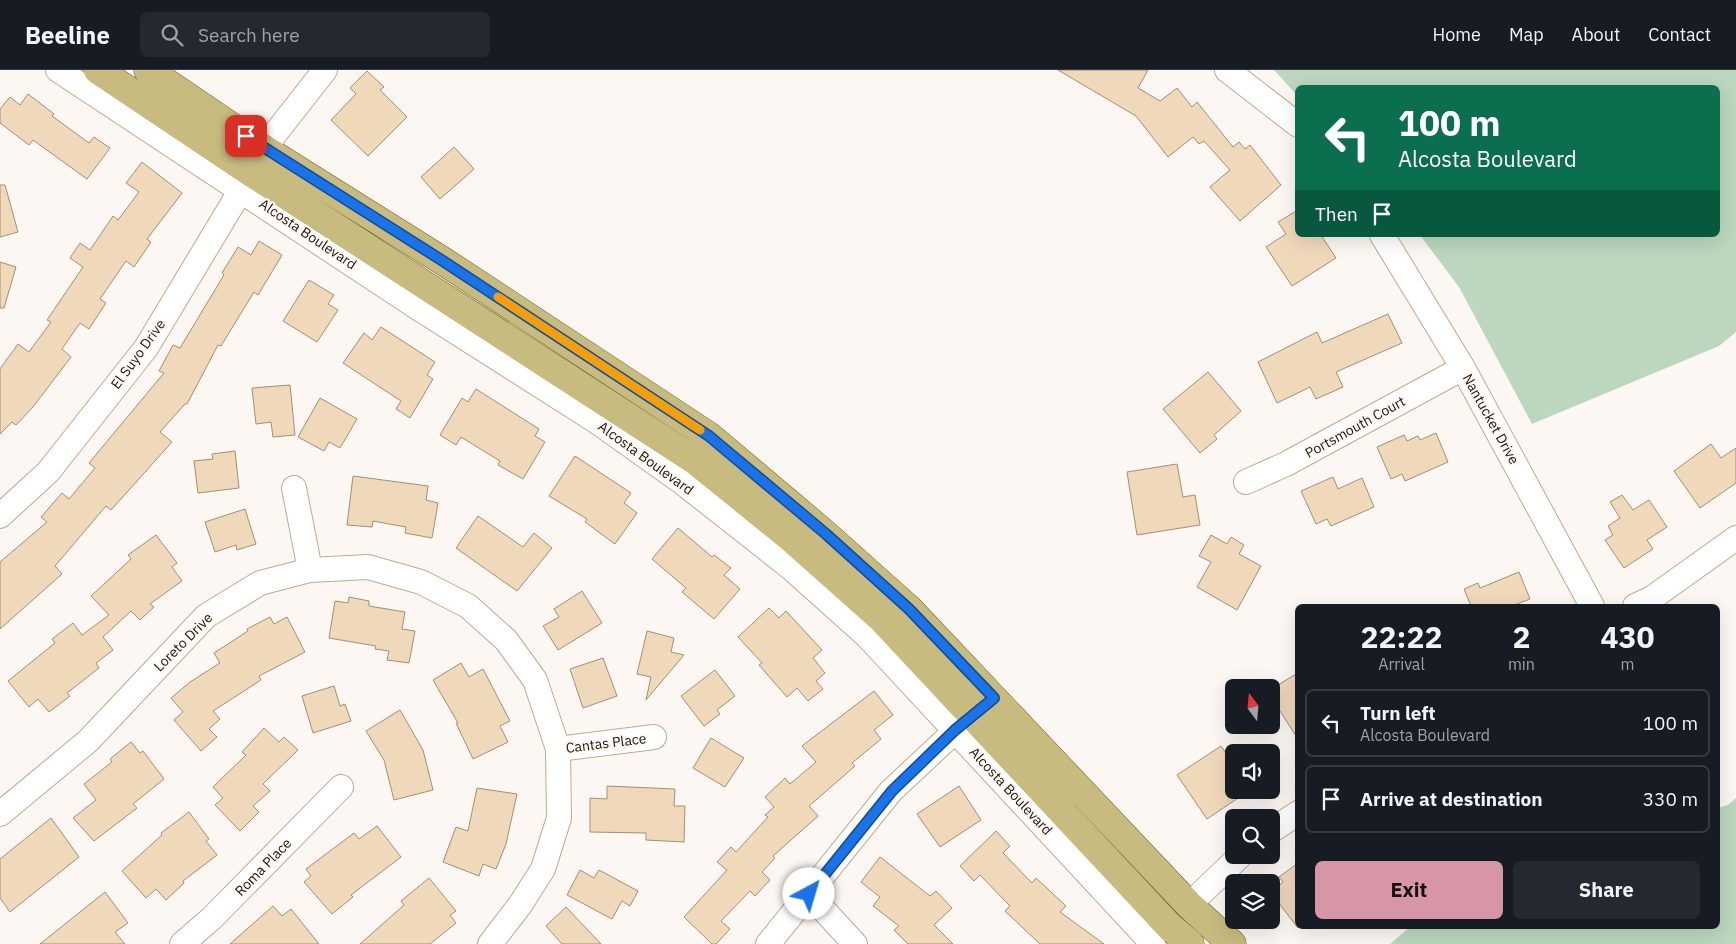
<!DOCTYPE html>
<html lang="en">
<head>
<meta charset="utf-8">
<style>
	body { margin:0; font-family:"IBM Plex Sans",sans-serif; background:#242831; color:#f1f3f6; height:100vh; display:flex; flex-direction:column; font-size:19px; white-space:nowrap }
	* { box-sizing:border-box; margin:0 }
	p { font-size:16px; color:#9ea1a6 }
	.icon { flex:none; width:28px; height:28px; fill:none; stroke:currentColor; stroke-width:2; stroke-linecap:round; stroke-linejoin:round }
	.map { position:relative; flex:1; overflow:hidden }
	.drawer { position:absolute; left:1295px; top:534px; width:425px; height:325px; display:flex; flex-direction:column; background:#171b24; border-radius:8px; box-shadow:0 5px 20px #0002 }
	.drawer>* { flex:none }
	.banner { position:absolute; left:1295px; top:15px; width:425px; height:152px; border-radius:8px; box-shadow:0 5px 20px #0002; background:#0b6e4f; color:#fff; overflow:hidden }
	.needle { width:32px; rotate:344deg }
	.tools { position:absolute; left:1225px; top:609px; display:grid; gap:10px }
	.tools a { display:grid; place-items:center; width:55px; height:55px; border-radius:8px; background:#171b24; box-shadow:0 5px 20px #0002; font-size:25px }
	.pin { position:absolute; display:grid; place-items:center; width:42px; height:42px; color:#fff; margin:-21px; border-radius:10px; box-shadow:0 2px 8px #0006 }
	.me { position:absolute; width:55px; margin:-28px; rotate:39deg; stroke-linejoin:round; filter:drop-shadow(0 0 4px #0008) }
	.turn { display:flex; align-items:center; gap:18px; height:105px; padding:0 20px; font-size:22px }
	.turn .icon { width:65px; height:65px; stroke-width:2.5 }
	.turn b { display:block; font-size:35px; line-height:42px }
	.then { display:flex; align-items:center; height:48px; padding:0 20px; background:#0003; gap:10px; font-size:19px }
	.eta { display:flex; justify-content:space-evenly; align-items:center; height:85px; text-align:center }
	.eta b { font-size:30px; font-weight:700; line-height:35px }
	.primary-button { display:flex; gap:10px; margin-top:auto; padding:10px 20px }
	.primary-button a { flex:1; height:58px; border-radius:8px; background:#d796a5; color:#111; font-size:20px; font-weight:700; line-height:58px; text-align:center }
	.primary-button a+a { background:#242831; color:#f1f3f6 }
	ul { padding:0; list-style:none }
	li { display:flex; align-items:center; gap:15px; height:68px; margin:0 10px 8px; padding:0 10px; border:2px solid #363941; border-radius:8px }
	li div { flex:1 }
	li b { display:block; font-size:19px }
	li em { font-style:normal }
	header { display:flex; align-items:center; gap:30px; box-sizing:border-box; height:70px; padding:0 25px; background:#171b24; border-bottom:1px solid #363941 }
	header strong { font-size:24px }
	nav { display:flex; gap:28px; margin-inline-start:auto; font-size:18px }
	.search { width:350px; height:45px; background:#242831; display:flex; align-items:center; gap:12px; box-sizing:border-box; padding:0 18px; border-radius:8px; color:#9ea1a6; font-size:19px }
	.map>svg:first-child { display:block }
	.green { fill:#bcd7be }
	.building { fill:#f0d8bb; stroke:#a58e73 }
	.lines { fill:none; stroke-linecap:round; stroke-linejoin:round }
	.minor-casing { stroke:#c1aa8e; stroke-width:26 }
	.major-casing { stroke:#746321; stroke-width:29 }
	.minor { stroke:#fff; stroke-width:24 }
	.major { stroke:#c7bb80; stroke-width:28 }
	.route-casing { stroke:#114b97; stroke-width:12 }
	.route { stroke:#1a73e8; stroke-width:9 }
	.slow { stroke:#f59e0b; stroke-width:9 }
	.labels { text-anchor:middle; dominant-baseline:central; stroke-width:4.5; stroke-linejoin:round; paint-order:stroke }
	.street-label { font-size:14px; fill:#1f160c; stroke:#fcf7f2 }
</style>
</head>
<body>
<header>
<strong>Beeline</strong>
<div class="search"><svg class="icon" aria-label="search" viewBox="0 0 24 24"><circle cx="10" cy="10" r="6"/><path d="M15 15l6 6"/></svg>Search here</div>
<nav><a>Home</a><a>Map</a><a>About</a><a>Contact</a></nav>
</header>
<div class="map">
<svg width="1736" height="874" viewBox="0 0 1736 874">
	<rect width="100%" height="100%" fill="#fcf7f2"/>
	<path class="green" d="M 1274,0 L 1736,0 L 1736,262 L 1719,276 L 1532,354 L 1459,217 L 1420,165 L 1718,165 L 1718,18 L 1298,18 L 1297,25 Z
		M 1736,728 L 1736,874 L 1390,874 L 1411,856 L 1718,856 L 1718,738 L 1728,735 Z"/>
	<path class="building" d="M 1058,0 L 1148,0 L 1138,18 L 1160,31 L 1177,18 L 1192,37 L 1197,32 L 1233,77 L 1239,72 L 1245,79 L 1250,75 L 1281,115 L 1240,151 L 1210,117 L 1230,100 L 1204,71 L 1199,74 L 1193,67 L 1168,87 L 1136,46 Z
		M 367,1 L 384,17 L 380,20 L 407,47 L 368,86 L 331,50 L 356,24 L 350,18 Z
		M 28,24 L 54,44 L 52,46 L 89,73 L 94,67 L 110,78 L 87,109 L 33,70 L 29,75 L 0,53 L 0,39 L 10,27 L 20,35 Z
		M 454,77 L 474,99 L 440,129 L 421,107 Z
		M 142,92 L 182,123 L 147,169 L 151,172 L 134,197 L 126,191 L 100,229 L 106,233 L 89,259 L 80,253 L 62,279 L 71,287 L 33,337 L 16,355 L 12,352 L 0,364 L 0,299 L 18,274 L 29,282 L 51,252 L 47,250 L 83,197 L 70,188 L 80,173 L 90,180 L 113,146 L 118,150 L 139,122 L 126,113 Z
		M 0,115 L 5,115 L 18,162 L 0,167 Z
		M 1298,140 L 1298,165 L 1321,165 L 1336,188 L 1292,216 L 1266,177 L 1286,164 L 1278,152 Z
		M 259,171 L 282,185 L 258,225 L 254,222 L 221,276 L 218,275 L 187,334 L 185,334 L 160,362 L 172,372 L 111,440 L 106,436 L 55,496 L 62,504 L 0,559 L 0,492 L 47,452 L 41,447 L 62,423 L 69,429 L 95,398 L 89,393 L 164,303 L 159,301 L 173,275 L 180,278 L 224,205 L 222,203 L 238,177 L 251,185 Z
		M 0,192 L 16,197 L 4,238 L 0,238 Z
		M 309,210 L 334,225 L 328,234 L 338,240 L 317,272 L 283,251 Z
		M 1388,244 L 1402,273 L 1336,302 L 1343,317 L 1316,329 L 1310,317 L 1277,333 L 1258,292 L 1317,262 L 1322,273 Z
		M 381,257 L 435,292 L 427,305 L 433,309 L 410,348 L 396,339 L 401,331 L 343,293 L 364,263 L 372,270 Z
		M 1208,302 L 1241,341 L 1214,365 L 1217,369 L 1200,383 L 1163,339 Z
		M 290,315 L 295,365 L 273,367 L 271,352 L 256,354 L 252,318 Z
		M 476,319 L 539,359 L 535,366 L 545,372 L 523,409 L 498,395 L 500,391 L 461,367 L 456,375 L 440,365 L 462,328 L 468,332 Z
		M 320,328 L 357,349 L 340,378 L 329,372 L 324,381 L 298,367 Z
		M 1436,363 L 1448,392 L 1405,411 L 1402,404 L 1391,409 L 1377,377 L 1404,365 L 1407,371 L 1418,366 L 1420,370 Z
		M 1711,374 L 1721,388 L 1736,378 L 1736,413 L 1700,438 L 1674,401 Z
		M 235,381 L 239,418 L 198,423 L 194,391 L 213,389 L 212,384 Z
		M 575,386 L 631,423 L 624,433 L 637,443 L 615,474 L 585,452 L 587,449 L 549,426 Z
		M 1177,394 L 1183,427 L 1195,425 L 1200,455 L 1137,465 L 1127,402 Z
		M 353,406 L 428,416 L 426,430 L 438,433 L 432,468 L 405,463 L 406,457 L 373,451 L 372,457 L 347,455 Z
		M 1333,407 L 1338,419 L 1362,408 L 1374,437 L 1331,456 L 1327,449 L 1316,454 L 1301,421 Z
		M 1622,425 L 1633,440 L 1649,430 L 1667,457 L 1647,470 L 1653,479 L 1624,498 L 1605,470 L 1613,465 L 1608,456 L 1620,448 L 1610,432 Z
		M 245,439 L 256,474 L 237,480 L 236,475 L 215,482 L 205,452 Z
		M 478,446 L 523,477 L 534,463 L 552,478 L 517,521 L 456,478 Z
		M 678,458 L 712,487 L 714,485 L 731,498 L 724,505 L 740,519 L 714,549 L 682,522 L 686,518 L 652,489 Z
		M 156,465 L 177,493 L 172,497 L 182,511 L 150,534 L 154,537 L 140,550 L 131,541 L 103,567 L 113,580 L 96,593 L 99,598 L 67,623 L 70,626 L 49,642 L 38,629 L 29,637 L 8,611 L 55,573 L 52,569 L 73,553 L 82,565 L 109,545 L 91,526 L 131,489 L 128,485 Z
		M 1211,465 L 1227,474 L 1231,467 L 1244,475 L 1239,484 L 1261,496 L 1237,540 L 1197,517 L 1211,492 L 1199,486 Z
		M 1519,502 L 1530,529 L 1512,536 L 1471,536 L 1464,519 L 1478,513 L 1480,518 Z
		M 582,521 L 602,553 L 558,580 L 543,556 L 559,547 L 554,539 Z
		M 349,527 L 369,531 L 369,536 L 405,542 L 402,559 L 415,561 L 409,593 L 387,590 L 389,581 L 375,579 L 376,576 L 329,568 L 335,531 L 348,533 Z
		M 769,538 L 779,548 L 786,541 L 822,580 L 813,588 L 825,603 L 816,611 L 823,619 L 808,631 L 797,618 L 787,627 L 759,595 L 762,593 L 738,567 Z
		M 270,547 L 274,554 L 287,547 L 305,582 L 259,606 L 261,610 L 213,641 L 220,649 L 209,659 L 217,667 L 201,681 L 174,650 L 183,642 L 171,628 L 190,612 L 220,593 L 214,583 L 248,561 L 247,559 Z
		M 647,561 L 674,568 L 671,582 L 684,585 L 646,630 L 651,607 L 637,604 Z
		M 603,588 L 617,626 L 583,638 L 570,599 Z
		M 461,593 L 469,607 L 483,599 L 510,651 L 500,656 L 508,672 L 473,689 L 456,653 L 458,653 L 433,610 Z
		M 715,600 L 735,626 L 717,640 L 720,644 L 704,656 L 681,626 Z
		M 1298,603 L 1298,669 L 1271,627 L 1271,619 Z
		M 334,616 L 340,636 L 345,634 L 351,651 L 313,663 L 302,626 Z
		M 874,621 L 893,645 L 874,660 L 881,669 L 852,693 L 855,696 L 809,736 L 818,746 L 773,786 L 775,788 L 762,802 L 770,810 L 755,826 L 750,821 L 721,851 L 730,859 L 716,874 L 712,874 L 684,847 L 727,800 L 717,792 L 731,777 L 736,782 L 768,747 L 765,745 L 774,737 L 765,727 L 785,708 L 790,714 L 816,692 L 802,676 Z
		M 400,640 L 423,680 L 433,720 L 394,730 L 384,690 L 366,661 Z
		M 264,658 L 279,672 L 284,667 L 298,680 L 263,714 L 270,721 L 253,736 L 259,742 L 240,761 L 215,735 L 223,728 L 213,717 L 246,685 L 242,682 Z
		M 711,668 L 744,688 L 725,717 L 693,698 Z
		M 131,672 L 140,683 L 143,681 L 164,709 L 133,734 L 137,738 L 94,771 L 73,748 L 96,730 L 84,714 L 112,692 L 110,689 Z
		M 1221,676 L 1234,694 L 1234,720 L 1250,720 L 1207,749 L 1177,705 Z
		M 607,716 L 675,719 L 674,736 L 685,736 L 684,772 L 646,770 L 646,763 L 590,762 L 590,728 L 607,729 Z
		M 959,716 L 981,750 L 940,777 L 917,744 Z
		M 477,718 L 517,724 L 506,774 L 496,799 L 483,794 L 479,806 L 443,792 L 456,757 L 468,761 Z
		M 189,742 L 209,769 L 206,771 L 217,785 L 183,811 L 184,813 L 166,830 L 156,819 L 146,828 L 122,801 L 162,765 L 161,763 Z
		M 51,748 L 79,787 L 10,842 L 0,828 L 0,789 Z
		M 377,756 L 401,787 L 351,825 L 353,827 L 332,844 L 304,812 L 311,806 L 306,799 L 354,763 L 359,769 Z
		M 996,761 L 1010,776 L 1003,783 L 1032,813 L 1036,808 L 1066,836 L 1060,842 L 1104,874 L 1040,874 L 1005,841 L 1010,836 L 980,805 L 974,811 L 960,796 Z
		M 880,787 L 930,826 L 936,821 L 952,838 L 934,855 L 953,874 L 908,874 L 894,860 L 899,856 L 873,836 L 880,827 L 861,812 Z
		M 1298,793 L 1298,858 L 1271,823 L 1283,812 L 1279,807 Z
		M 580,800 L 594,808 L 599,800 L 638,821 L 630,836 L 622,831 L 612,849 L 567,825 Z
		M 429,808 L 456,841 L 450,845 L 456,853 L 430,874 L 360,874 L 404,835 L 401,831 Z
		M 105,822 L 128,853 L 115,862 L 125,874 L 40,874 Z
		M 273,836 L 282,846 L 291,839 L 319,874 L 230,874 Z
		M 566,837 L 601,874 L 562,874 L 546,856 Z"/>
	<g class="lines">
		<g class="minor-casing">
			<path id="minor" d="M 58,0 L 415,236 L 596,351 L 683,413 L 791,498 L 867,566 L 1153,874
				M 1227,0 L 1298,55
				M 1382,165 L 1463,298 L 1592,536
				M 1246,412 L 1286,394 L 1463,298
				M 294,418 L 310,500
				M 0,446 L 48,402 L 146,278 L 274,65 L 325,0
				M 1635,536 L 1652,528 L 1736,468
				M 558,679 L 654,667
				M 0,744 L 88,671 L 206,546 L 260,513 L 310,500 L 368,497 L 421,512 L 468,536 L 506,570 L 535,610 L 558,679 L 559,748 L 543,799 L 520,835 L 490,874
				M 1271,761 L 1298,743
				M 809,824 L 855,874
				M 1189,835 L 1241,785
				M 182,874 L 212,848 L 341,717
				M 768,874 L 891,721 L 967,650"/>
		</g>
		<g class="major-casing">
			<path id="major" d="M 98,0 L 252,103 L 696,391 L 791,468 L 881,548 L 1169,856 L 1190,874
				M 148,0 L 266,80 L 443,191 L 709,366 L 825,464 L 909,539 L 1189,835 L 1232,874"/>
		</g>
		<use href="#minor" class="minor"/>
		<use href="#major" class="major"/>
	</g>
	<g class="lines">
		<g class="route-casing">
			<path id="route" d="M 246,66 L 443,191 L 709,366 L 826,464 L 909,539 L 994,628 L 955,660 L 892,721 L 809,824"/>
		</g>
		<use href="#route" class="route"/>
		<path class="slow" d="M 498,227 L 700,360"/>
	</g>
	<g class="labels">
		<g class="street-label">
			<text transform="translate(308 164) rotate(34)">Alcosta Boulevard</text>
			<text transform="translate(138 284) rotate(-54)">El Suyo Drive</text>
			<text transform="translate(1491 349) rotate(61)">Nantucket Drive</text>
			<text transform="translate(1355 357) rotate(-29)">Portsmouth Court</text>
			<text transform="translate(646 388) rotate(36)">Alcosta Boulevard</text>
			<text transform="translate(183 572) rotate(-45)">Loreto Drive</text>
			<text transform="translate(606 673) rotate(-7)">Cantas Place</text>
			<text transform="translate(1011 721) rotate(47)">Alcosta Boulevard</text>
			<text transform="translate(263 797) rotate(-46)">Roma Place</text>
		</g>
	</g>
</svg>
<div class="tools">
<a><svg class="needle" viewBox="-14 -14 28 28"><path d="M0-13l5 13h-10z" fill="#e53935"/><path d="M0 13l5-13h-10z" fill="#9ea1a6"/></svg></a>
<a><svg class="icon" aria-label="sound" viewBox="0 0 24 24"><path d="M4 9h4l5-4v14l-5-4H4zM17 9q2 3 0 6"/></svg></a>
<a><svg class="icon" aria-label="search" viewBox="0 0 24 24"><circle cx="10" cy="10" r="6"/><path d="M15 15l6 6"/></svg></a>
<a><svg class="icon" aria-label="layers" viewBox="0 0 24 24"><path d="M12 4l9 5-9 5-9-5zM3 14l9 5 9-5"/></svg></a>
</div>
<div class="pin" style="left:246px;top:66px;background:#d93025"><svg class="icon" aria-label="arrive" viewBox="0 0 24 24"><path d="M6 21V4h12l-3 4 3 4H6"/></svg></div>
<svg class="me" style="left:809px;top:824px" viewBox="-20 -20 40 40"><circle r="19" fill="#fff"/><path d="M0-13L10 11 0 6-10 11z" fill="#1a73e8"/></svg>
<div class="banner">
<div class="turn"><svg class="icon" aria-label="left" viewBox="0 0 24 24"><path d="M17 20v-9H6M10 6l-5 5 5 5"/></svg><div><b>100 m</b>Alcosta Boulevard</div></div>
<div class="then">Then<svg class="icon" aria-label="arrive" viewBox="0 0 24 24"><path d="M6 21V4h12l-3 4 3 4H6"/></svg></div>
</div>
<section class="drawer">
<div class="eta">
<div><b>22:22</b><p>Arrival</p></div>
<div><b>2</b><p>min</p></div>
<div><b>430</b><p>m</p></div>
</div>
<ul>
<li><svg class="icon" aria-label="left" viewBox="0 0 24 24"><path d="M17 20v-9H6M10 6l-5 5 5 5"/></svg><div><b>Turn left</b><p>Alcosta Boulevard</p></div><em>100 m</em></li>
<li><svg class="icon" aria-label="arrive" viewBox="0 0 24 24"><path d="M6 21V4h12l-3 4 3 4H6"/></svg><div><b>Arrive at destination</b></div><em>330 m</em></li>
</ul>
<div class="primary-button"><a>Exit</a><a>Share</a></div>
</section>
</div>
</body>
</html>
